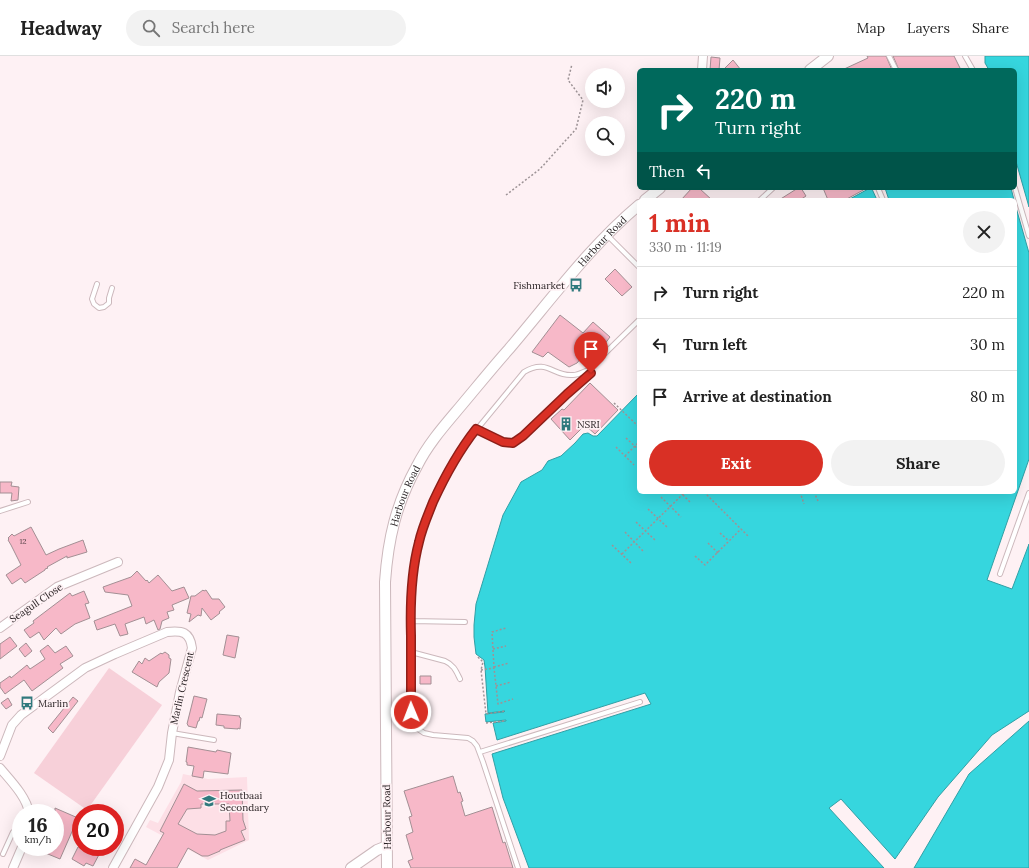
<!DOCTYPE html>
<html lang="en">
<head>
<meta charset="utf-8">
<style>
	body { margin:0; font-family:Lora,serif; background:#f2f2f2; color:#222; height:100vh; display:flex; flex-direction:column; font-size:15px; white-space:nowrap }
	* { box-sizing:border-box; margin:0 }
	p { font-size:13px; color:#767676 }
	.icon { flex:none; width:22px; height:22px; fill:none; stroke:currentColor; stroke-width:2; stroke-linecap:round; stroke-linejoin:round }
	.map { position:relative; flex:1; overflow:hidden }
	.panel { position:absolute; left:637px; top:142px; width:380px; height:296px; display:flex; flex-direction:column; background:#fff; border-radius:6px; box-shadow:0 4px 16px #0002 }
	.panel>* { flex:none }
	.banner { position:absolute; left:637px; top:12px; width:380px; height:122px; border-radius:6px; box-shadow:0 4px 16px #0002; background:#00695c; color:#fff; overflow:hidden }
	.controls { position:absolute; left:585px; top:12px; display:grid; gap:8px }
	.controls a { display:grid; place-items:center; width:40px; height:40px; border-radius:50%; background:#fff; box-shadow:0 4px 16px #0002; font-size:20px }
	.speed { position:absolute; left:12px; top:748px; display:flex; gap:8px; font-size:20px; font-weight:700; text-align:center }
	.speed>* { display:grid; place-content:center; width:52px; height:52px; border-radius:50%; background:#fff; box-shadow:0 4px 16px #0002; line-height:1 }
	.speed small { font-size:10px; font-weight:400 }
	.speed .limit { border:6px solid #d22; background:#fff; color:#111 }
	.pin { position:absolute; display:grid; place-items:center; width:34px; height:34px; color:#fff; margin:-41px -17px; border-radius:50% 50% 50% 0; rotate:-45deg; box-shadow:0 0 4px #0007 }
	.pin .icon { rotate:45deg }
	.me { position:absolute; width:44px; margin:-22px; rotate:359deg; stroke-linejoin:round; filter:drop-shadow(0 0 3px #0008) }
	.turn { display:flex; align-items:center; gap:14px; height:84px; padding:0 12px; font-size:18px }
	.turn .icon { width:52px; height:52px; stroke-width:2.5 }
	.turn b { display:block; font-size:28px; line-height:34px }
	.then { display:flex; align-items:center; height:38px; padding:0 12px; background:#0003; gap:8px; font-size:15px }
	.round { display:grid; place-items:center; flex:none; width:42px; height:42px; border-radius:21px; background:#f2f2f2 }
	.overview { display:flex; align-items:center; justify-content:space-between; height:68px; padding:0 12px }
	h1 { font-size:24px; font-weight:700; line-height:30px; color:#d93025 }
	.button { display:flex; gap:8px; margin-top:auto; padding:8px 12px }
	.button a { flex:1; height:46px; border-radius:24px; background:#d93025; color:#fff; font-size:16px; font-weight:700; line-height:46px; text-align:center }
	.button a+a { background:#f2f2f2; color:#222 }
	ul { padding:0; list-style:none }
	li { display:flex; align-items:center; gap:12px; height:52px; padding:0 12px; border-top:1px solid #e0e0e0 }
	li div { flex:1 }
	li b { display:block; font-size:15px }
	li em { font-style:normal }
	header { display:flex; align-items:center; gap:24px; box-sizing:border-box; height:56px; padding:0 20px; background:#fff; border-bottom:1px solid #e0e0e0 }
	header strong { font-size:19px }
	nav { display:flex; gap:22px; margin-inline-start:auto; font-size:14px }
	.search { width:280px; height:36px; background:#f2f2f2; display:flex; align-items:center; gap:10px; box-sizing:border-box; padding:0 14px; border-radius:22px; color:#767676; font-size:15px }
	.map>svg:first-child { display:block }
	.built { fill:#fddfe6 }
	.green { fill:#f7d0d9 }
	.water { fill:#36d6de; stroke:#319fa5 }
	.building { fill:#f7b8c8; stroke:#a38f94; fill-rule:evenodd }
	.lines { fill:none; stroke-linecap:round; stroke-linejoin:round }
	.service-casing { stroke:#ccb8bc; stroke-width:6 }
	.minor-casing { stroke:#ccb8bc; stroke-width:10 }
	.tertiary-casing { stroke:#ccb8bc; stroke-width:12 }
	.path { stroke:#9d9396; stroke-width:1.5; stroke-dasharray:2 2; stroke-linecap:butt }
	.service { stroke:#fff; stroke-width:4 }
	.minor { stroke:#fff; stroke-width:8 }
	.tertiary { stroke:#fff; stroke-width:10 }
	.route-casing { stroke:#8d1f18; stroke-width:10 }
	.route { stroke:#d93025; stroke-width:7 }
	.labels { text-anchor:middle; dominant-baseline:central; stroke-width:3.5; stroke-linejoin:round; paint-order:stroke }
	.number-label { font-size:8px; fill:#5a454b }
	.street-label { font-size:10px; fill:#261f21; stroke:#fef1f4 }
	.poi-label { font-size:10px; fill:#261f21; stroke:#fef1f4; text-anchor:start }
</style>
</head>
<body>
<header>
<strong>Headway</strong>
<div class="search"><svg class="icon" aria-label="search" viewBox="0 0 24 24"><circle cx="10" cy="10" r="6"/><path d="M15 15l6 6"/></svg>Search here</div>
<nav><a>Map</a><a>Layers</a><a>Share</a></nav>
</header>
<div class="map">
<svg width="1029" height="812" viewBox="0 0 1029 812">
	<rect width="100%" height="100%" fill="#fef1f4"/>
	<path class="built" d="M 183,718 L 208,723 L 247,721 L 249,784 L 208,804 L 146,771 L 150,764 L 158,767 L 181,726 Z"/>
	<path class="green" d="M 109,612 L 162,649 L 87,754 L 34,717 Z"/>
	<path class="water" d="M 985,0 L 1029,0 L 1029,151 L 1015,102 L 1015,14 L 989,14 L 985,7 Z
		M 870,132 L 872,133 L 877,144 L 848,144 Z
		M 885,132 L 1011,132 L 1014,144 L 889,144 Z
		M 1015,148 L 1029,197 L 1029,403 L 987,524 L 1012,533 L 1029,488 L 1029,655 L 992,679 L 938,741 L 895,803 L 841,743 L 829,752 L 884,812 L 529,812 L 503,742 L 492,698 L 651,648 L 645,637 L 497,684 L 493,667 L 506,665 L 506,664 L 486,666 L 485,658 L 504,656 L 505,655 L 488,657 L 485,611 L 484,604 L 476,598 L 474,581 L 474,569 L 476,548 L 503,459 L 521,426 L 542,414 L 548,405 L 561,400 L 575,387 L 583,378 L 588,377 L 593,380 L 597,380 L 639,337 L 639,436 L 1015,436 Z
		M 1029,665 L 1029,812 L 914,812 L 969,718 Z"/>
	<path class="building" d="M 867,0 L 886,0 L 892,14 L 842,14 L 868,2 Z
		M 893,0 L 954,0 L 961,14 L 899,14 Z
		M 711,1 L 720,2 L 719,14 L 710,14 Z
		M 733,4 L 741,14 L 723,14 Z
		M 692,132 L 699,132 L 712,144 L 681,144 Z
		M 798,132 L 801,132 L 806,140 L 800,144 L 779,144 Z
		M 823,132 L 867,132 L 845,144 L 828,144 Z
		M 615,213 L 632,231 L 622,240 L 605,223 Z
		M 560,259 L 583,277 L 593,266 L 610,281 L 604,289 L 597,283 L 577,307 L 569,311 L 548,296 L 543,301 L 532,296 Z
		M 590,327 L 618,354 L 595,378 L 585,369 L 570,384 L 551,363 L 562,353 L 564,354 Z
		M 0,426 L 12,426 L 11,430 L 19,431 L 18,444 L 11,445 L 12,437 L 0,437 Z
		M 31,471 L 46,499 L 59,493 L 83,484 L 87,496 L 67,502 L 67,500 L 47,511 L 48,512 L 45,513 L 45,514 L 25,527 L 21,522 L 12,528 L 6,519 L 21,509 L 11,489 L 8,484 L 9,483 L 8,482 L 12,478 L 14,480 Z
		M 137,515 L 146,525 L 147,524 L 149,527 L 158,519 L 172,535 L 184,531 L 189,542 L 172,549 L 174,554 L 167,556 L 169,562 L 162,565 L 160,573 L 158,574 L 154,564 L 146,568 L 144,561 L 125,568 L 128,578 L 120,580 L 115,568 L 97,574 L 94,565 L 132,550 L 128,539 L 105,536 L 103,531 L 131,521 Z
		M 203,534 L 204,535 L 206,534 L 212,543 L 219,543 L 225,551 L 219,556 L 220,557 L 211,564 L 202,552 L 201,560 L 198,559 L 189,566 L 191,558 L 187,557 L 191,540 L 195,540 Z
		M 84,535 L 89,547 L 85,548 L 90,562 L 75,568 L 61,578 L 56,572 L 44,584 L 39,576 L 30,582 L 24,574 L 34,567 L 33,565 L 70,537 L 72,540 Z
		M 227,579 L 239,581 L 235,602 L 223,599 Z
		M 10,581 L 17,590 L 0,603 L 0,588 Z
		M 26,587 L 32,595 L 25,601 L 19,593 Z
		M 48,589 L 55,597 L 66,590 L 73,600 L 60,608 L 63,612 L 32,635 L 24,624 L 5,638 L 0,631 L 0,627 L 10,620 L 11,622 L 27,609 L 30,613 L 45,603 L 40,595 Z
		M 165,596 L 169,599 L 169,602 L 171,603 L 169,617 L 159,626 L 157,631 L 132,616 L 139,605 L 142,608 L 145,602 L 149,605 L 161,597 L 162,598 Z
		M 420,620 L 431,620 L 431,628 L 420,628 Z
		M 194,640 L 207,643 L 202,662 L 200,661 L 199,665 L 198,665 L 196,672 L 188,670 L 188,669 L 187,668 Z
		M 73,641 L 78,645 L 53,677 L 48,672 Z
		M 8,642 L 12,649 L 6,653 L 1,647 Z
		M 217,658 L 240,660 L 239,661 L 241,662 L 240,673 L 238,672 L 238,673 L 224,672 L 224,670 L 216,669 Z
		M 188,691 L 216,696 L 217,694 L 231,697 L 228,718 L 204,715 L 203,722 L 192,720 L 194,710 L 187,709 L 187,706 L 186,706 Z
		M 453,720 L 458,737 L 460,736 L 463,745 L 461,746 L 465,760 L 492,751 L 503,787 L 505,786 L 513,812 L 411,812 L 408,805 L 413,803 L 406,779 L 413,776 L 409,761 L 412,760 L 404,735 Z
		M 184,728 L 197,735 L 242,734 L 243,764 L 246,773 L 241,775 L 245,784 L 220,794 L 220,795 L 208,800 L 202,800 L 188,792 L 177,812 L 130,812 L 135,803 L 146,809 L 164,777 L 160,775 ZM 201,748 L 229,748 L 230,765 L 226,765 L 226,775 L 215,779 L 197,778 L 178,768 L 187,753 L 201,752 Z
		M 55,752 L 78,762 L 60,803 L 31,791 L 55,791 Z
		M 78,791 L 103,791 L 93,810 L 86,807 L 84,810 L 72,803 Z"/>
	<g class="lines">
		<g class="service-casing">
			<path id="service" d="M 889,0 L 896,14
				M 965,0 L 973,14
				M 878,132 L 883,144
				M 1015,132 L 1029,180
				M 760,144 L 773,132
				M 608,180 L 639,211
				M 97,228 L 92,243 L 94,248 L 99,252 L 104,251 L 109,247 L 109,242 L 112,232
				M 476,373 L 503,386 L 513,387 L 523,380 L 567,338 L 591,317
				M 0,455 L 28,446
				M 1000,518 L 1029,437
				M 411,565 L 465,566
				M 411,596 L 445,605 C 454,609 456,615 460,623
				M 172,677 L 214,684
				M 480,696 L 640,646
				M 3,798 L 13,776 L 16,775 L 21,778
				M 518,812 L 483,706 L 477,690 L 473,685 L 468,682 L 433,679 L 424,677 L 415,671 L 412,665 L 411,565 L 412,525 L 418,486 L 425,464 L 449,412 L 464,389 L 524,316 C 548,302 553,321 573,319 C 578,319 583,316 588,314 L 639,264"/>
		</g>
		<g class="minor-casing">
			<path id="minor" d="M 702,14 L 703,0
				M 0,572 L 57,531 L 118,506
				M 0,700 L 12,669 L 21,659 L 85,612 L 115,598 L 167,576 C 182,574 190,576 192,592 L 180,636 L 172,677 L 169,704 L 158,731 L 113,812
				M 0,712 C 10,724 27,741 29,757
				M 13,812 L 22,791"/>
		</g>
		<g class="tertiary-casing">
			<g id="tertiary">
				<path d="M 810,14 L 828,0"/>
				<path d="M 645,144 L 660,132"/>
				<path d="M 351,812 L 377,794 L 387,790"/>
				<path id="s1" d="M 387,812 L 385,526 C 388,483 396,448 417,410 C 428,388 444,370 460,351 C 476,332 492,312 509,293 C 550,245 590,190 639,149"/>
			</g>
		</g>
		<path class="path" d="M 506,139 L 540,113 L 576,73 L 583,44 L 568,24 L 572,8
			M 614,347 L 639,371
			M 626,382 L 639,394
			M 616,391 L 634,409
			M 625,400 L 639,386
			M 680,436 L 691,447
			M 704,436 L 748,480
			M 800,436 L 804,448
			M 814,436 L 818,445
			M 829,436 L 830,439
			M 794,437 L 796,436
			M 661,441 L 681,461
			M 648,453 L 667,471
			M 636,466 L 655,484
			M 625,476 L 643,495
			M 720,477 L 729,485
			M 708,487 L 718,497
			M 612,489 L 631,507
			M 622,498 L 685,436
			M 695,500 L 705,509 L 741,473
			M 493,593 L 506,590
			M 478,601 L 483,606 L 481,614 L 486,658 L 505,655
			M 494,611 L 509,607
			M 494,612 L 492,576 L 506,572
			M 481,614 L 494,612 L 498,648 L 513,643
			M 496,630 L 511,626
			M 486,667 L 505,665"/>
		<use href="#service" class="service"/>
		<use href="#minor" class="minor"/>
		<use href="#tertiary" class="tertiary"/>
	</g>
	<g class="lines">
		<g class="route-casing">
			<path id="route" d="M 411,656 C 411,630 411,605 411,580 C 410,548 411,516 419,486 C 422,472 428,459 433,446 C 445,420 458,396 476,373 L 503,386 L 513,387 L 523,380 L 567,338 L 591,317"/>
		</g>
		<use href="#route" class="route"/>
	</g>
	<defs>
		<g id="bus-bare" transform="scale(1.08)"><path d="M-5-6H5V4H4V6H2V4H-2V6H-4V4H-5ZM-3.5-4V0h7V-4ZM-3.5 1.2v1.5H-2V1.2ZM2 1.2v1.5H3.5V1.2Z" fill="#30797d" stroke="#fef1f4" stroke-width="2.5" paint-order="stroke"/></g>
		<g id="building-bare" transform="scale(1.08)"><path d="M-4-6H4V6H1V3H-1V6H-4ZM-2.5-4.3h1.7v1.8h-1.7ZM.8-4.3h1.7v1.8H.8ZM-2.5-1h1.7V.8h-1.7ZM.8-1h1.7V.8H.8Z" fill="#30797d" stroke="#fef1f4" stroke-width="2.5" paint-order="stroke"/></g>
		<g id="school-bare" transform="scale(1.08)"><path d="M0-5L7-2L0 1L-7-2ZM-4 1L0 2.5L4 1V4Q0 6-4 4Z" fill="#30797d" stroke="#fef1f4" stroke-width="2.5" paint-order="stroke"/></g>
	</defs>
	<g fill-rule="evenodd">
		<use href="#bus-bare" x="576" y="229"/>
		<use href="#building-bare" x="566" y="368"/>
		<use href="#bus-bare" x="27" y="647"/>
		<use href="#school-bare" x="209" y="745"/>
	</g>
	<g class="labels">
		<g class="number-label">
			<text x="23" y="485">12</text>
		</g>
		<g class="street-label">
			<text stroke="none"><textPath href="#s1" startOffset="699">Harbour Road</textPath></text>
			<text stroke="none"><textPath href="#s1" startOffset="375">Harbour Road</textPath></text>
			<text transform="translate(36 547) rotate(-34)">Seagull Close</text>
			<text transform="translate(182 632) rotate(-77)">Marlin Crescent</text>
			<text transform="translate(387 761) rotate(-91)">Harbour Road</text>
		</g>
		<g class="poi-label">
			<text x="565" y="229" text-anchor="end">Fishmarket</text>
			<text x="577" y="368">NSRI</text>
			<text x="38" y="647">Marlin</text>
			<text x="220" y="739">Houtbaai<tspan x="220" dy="12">Secondary</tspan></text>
		</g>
	</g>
</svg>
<div class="controls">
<a><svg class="icon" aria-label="sound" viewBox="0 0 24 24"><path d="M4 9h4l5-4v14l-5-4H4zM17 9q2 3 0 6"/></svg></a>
<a><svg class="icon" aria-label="search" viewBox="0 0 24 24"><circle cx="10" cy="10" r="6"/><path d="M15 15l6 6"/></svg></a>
</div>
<div class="speed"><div>16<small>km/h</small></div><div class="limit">20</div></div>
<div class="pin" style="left:591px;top:317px;background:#d93025"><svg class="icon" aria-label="arrive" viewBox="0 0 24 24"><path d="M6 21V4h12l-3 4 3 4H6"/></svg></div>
<svg class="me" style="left:411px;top:656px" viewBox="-20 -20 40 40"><circle r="17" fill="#d93025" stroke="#fff" stroke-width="3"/><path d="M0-11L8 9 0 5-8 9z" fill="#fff"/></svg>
<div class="banner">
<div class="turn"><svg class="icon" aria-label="right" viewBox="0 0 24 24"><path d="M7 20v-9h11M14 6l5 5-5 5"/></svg><div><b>220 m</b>Turn right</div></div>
<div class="then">Then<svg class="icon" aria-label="left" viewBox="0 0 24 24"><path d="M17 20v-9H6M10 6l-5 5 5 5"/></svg></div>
</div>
<section class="panel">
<div class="overview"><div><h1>1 min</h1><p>330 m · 11:19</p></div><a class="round"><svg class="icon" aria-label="close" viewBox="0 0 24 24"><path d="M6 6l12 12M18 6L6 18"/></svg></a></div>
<ul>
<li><svg class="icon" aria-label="right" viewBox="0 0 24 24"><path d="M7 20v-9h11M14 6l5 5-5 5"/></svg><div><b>Turn right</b></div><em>220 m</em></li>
<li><svg class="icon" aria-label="left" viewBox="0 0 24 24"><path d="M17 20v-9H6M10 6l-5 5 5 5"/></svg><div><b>Turn left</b></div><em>30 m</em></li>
<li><svg class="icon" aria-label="arrive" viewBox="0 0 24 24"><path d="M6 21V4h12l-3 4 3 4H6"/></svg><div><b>Arrive at destination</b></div><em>80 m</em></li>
</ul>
<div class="button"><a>Exit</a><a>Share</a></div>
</section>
</div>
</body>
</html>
